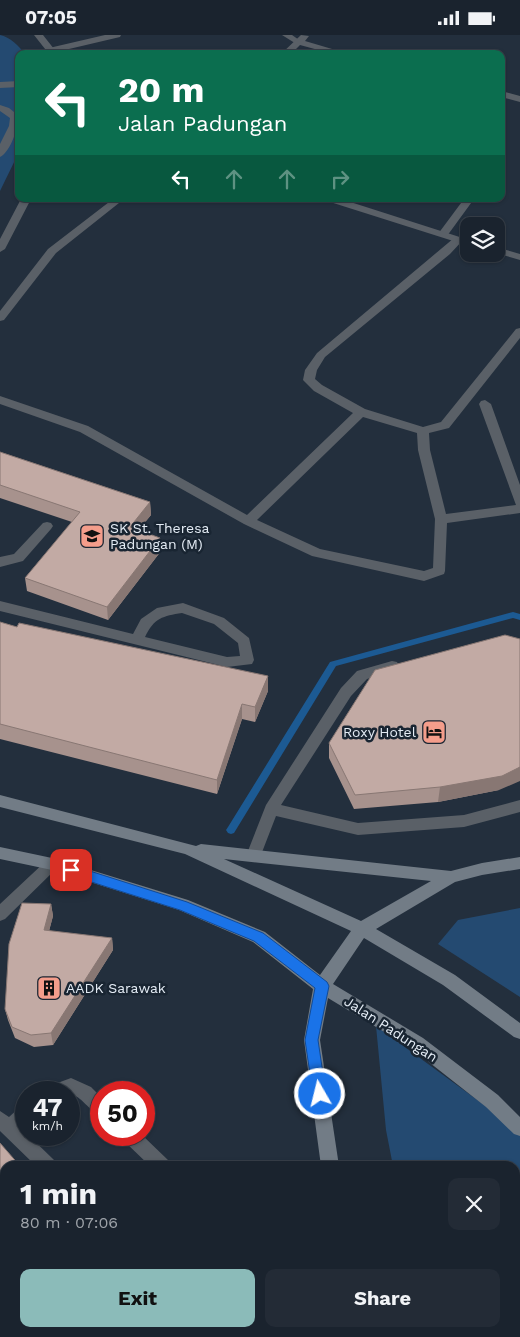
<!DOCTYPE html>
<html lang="en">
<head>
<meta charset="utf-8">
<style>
	body { margin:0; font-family:"Work Sans",sans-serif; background:#232b36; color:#f1f3f6; height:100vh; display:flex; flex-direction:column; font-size:19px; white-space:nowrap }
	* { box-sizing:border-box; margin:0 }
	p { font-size:16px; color:#9fa4aa }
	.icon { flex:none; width:28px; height:28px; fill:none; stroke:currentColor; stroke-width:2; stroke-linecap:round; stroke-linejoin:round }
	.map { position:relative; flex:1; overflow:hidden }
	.details { position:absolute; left:0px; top:1126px; width:520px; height:176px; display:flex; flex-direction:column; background:#1a232e; border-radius:15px 15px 0 0; box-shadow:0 1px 4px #0004,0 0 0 1px #38404a }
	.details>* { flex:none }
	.top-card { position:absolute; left:15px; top:15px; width:490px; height:152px; border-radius:10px; box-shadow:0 1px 4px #0004,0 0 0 1px #38404a; background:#0b6e4f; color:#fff; overflow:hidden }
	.tools { position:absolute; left:460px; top:182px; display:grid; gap:10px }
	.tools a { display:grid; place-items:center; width:45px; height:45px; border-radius:10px; background:#1a232e; box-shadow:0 1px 4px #0004,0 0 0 1px #38404a; font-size:25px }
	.speed { position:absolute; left:15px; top:1046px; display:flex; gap:10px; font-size:25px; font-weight:700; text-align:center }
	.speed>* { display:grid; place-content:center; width:65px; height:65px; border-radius:50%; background:#1a232e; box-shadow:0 1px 4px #0004,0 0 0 1px #38404a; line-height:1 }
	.speed small { font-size:12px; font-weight:400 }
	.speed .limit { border:8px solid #d22; background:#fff; color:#111 }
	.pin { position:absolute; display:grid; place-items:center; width:42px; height:42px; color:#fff; margin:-21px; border-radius:10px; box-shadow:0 2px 8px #0006 }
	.me { position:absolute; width:55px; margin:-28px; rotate:352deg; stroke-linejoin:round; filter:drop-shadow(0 0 4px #0008) }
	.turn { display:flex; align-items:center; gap:18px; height:105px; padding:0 20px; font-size:22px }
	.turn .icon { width:65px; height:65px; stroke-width:2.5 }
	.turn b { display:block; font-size:35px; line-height:42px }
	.lanes { display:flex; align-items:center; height:48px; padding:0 20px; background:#0003; justify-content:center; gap:25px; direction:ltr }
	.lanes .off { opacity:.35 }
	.round { display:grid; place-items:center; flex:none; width:52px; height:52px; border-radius:10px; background:#232b36 }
	.headline { display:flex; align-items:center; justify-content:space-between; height:85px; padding:0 20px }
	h1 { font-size:30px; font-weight:700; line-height:38px }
	.primary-button { display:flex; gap:10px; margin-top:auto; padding:10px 20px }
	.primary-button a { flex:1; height:58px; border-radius:10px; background:#8bbbb9; color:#111; font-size:20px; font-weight:700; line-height:58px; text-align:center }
	.primary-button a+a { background:#232b36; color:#f1f3f6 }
	.status { display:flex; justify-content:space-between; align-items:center; height:35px; padding:0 25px; background:#1a232e; direction:ltr }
	.status svg { height:14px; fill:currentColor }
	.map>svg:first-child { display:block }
	.green { fill:#244a71 }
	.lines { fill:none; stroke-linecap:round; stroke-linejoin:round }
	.stream { fill:#1c5a93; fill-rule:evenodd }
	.service { fill:#5a6067; fill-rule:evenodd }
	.minor { fill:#5a6067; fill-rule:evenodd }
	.tertiary { fill:#5a6067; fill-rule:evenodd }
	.secondary { fill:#727c86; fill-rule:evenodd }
	.wall { fill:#a7928d }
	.shaded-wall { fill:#887773 }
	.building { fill:#c2aaa4; stroke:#887773 }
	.route { fill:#1a73e8; stroke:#114b97 }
	.labels { text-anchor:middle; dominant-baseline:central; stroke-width:5; stroke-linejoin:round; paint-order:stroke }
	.poi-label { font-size:14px; fill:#e4ecf5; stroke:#192532; text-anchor:start }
	.street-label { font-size:14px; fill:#e4ecf5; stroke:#192532 }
</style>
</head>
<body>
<div class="status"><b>07:05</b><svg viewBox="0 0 49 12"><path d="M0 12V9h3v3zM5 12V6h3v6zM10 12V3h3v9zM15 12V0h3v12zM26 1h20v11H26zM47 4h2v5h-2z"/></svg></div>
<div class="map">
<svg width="520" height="1302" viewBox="0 0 520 1302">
	<rect width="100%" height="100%" fill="#232f3d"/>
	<path class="green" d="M 0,0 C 10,2 19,11 25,19 L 19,19 L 19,117 L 0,156 Z
		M 520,873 L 520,962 L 438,909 L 458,885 Z
		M 376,991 L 502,1083 L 520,1100 L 520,1302 L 508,1302 L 499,1298 L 515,1298 L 515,1131 L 393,1131 L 386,1095 Z"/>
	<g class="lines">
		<path class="stream" d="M 513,577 L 520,579 L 520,585 L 513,583 L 336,631 L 234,798 L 231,799 L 228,798 L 226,795 L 228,792 L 330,627 Z"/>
		<path class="service" d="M 105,0 L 121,0 L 120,2 L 52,18 L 48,15 L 49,13 Z
			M 282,0 L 292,0 L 302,7 L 298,10 Z
			M 19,46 L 19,52 L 0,53 L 0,47 Z
			M 0,70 L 9,73 L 19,81 C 19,91 10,118 0,122 L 0,109 L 9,91 L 10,83 L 0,76 Z
			M 113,164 L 124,164 L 56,218 L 4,285 L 0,286 L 0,276 L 48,214 Z
			M 458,202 L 463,205 L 450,219 L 325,322 L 317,335 L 315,344 L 322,350 L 365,374 L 423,392 L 441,387 L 516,294 L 520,293 L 520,303 L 449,393 L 429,398 L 430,415 L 446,479 L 516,470 L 479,369 L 481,366 L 485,365 L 491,369 L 520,450 L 520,478 L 447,488 L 445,536 L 444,539 L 424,546 L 312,521 L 244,489 L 80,397 L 0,369 L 0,361 L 88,391 L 247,480 L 353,378 L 314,356 L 303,345 L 305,335 L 317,318 L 454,203 ZM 363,382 L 417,398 L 418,415 L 435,484 L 433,533 L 424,536 L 320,514 L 257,485 Z
			M 47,487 L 51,488 L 53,491 L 51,494 L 23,526 L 0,532 L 0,522 L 14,519 L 43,488 Z
			M 0,566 L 133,599 L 141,584 L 157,573 L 183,568 L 224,583 L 249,603 L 254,625 L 252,629 L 227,632 L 0,576 ZM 182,578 L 214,589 L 238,608 L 240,621 L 227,622 L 145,602 C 154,583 163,581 182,578 Z
			M 392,626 L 397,627 L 399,631 L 397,635 L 367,644 L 351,661 L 281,770 L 358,788 L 464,780 L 520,765 L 520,777 L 464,792 L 358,800 L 276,781 L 259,825 L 254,827 L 249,825 L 246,821 L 266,770 L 341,653 L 357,636 Z
			M 52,823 L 57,825 L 60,829 L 57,833 L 5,884 L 0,886 L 0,869 L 47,825 Z
			M 71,1043 L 91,1052 L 101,1062 L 101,1081 C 88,1076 83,1061 69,1059 L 69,1058 L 42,1058 L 44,1053 Z
			M 26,1070 L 26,1089 L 21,1093 L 54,1125 L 57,1131 L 36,1131 L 0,1096 L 0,1076 L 9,1082 L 20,1072 Z
			M 121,1100 L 142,1100 L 168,1125 L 171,1131 L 150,1131 L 124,1106 Z
			M 208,1298 L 229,1298 L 231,1302 L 209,1302 Z"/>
		<path class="minor" d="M 301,0 L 309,1 L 305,6 L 349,19 L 333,19 L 300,10 L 291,19 L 281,19 Z
			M 501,56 L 520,61 L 520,67 L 501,62 Z
			M 464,164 L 474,164 L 447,201 L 439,201 L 438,199 Z
			M 307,1298 L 326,1298 L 325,1302 L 305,1302 Z"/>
		<path class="tertiary" d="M 34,0 L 43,0 L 58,19 L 49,19 Z
			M 21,164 L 31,164 L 5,214 L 0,217 L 0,204 Z
			M 326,164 L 341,164 L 469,205 L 469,211 L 327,166 Z
			M 496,212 L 520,219 L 520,225 L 496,218 Z"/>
		<path class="secondary" d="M 0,760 L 196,811 L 201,809 L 451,836 L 482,828 L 520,822 L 520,834 L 482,840 L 455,847 L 376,894 L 455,940 L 520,988 L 520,1004 L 514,1002 L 443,950 L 364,903 L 333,949 L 423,1003 L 498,1060 L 520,1082 L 520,1101 L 514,1099 L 486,1072 L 411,1013 L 328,963 L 320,1005 L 339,1131 L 321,1131 L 304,1005 L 313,954 L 253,907 L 179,875 L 52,835 L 0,824 L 0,812 L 52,823 L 188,865 L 265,897 L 320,940 L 351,896 L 185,819 L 0,772 ZM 224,824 L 431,846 L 361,886 Z
			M 382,1298 L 401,1298 L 403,1302 L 383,1302 Z"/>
	</g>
	<path class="wall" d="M 0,417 L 150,467 L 151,480 L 138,495 L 160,503 L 161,516 L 108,585 L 27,556 L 25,543 L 72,487 L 0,463 Z
		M 0,587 L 17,592 L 268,656 L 255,687 L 242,684 L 217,759 L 0,704 Z
		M 329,708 L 499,755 L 438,767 L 354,774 L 329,723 Z
		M 51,869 L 53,881 L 49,896 L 112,903 L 113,915 L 53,1010 L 34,1012 L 15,1003 L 8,985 L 5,974 Z"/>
	<path class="shaded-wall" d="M 150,467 L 151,480 L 131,505 L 130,492 Z
		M 160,503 L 161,516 L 108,585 L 107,572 Z
		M 268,641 L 268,656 L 255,687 L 255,672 Z
		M 242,669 L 242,684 L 217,759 L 217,745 Z
		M 520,732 L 520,746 L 499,755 L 438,767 L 440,752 Z
		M 51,869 L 53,881 L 46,907 L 44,895 Z
		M 112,903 L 113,915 L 53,1010 L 51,998 Z"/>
	<path class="building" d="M 0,417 L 150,467 L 130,492 L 160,503 L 107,572 L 25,543 L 80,477 L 0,450 Z
		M 0,587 L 17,592 L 19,588 L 268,641 L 255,672 L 242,669 L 217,745 L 0,689 Z
		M 505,600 L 520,604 L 520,732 L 502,741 L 440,752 L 355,760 L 329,708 L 375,635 Z
		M 22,868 L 51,869 L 44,895 L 112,903 L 51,998 L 31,1000 L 12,992 L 5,974 L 9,909 Z
		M 0,1108 L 20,1131 L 5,1131 L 5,1298 L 159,1298 L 160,1299 L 157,1302 L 0,1302 Z"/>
	<path class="route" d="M 71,830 L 187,867 L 263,898 L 327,947 L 329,951 L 318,1005 L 326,1059 L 324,1064 L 320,1066 L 315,1064 L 313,1059 L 305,1005 L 315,953 L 254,906 L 180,875 L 66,839 L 64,835 L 66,831 Z"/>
	<defs>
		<g id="school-square" transform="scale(1.25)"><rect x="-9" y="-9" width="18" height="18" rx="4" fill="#f49d8b" stroke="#192532"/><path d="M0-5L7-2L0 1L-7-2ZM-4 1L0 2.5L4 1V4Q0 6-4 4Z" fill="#111"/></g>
		<g id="hotel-square" transform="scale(1.25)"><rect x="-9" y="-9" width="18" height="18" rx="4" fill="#f49d8b" stroke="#192532"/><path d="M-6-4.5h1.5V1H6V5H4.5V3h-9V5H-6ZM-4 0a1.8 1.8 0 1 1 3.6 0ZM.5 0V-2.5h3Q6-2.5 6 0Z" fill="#111"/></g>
		<g id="building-square" transform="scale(1.25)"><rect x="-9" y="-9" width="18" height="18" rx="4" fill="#f49d8b" stroke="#192532"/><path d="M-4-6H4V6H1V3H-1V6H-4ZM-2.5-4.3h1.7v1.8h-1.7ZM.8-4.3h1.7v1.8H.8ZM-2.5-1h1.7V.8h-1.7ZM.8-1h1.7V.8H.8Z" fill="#111"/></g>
	</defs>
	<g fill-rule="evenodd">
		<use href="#school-square" x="92" y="501"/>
		<use href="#hotel-square" x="434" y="697"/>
		<use href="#building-square" x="49" y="953"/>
	</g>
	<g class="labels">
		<g class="poi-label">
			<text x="110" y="493">SK St. Theresa<tspan x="110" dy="16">Padungan (M)</tspan></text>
			<text x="416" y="697" text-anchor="end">Roxy Hotel</text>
			<text x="66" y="953">AADK Sarawak</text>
		</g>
		<g class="street-label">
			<text transform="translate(391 994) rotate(33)">Jalan Padungan</text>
		</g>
	</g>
</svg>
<div class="tools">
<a><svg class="icon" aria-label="layers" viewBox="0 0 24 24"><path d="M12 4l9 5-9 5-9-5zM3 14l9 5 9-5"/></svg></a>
</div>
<div class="speed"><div>47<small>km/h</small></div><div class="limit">50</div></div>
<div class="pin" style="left:71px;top:835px;background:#d93025"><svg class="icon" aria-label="arrive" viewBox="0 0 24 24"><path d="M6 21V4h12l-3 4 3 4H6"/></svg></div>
<svg class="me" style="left:320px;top:1059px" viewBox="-20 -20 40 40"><circle r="17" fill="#1a73e8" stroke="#fff" stroke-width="3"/><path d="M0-11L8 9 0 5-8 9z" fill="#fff"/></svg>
<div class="top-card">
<div class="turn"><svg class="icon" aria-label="left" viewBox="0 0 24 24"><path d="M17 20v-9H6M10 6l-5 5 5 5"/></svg><div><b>20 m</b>Jalan Padungan</div></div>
<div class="lanes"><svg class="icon" aria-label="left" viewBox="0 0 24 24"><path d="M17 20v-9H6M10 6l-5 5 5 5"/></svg><svg class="icon off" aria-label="ahead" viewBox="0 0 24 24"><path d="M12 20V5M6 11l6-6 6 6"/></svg><svg class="icon off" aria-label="ahead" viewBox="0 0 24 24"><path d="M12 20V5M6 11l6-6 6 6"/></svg><svg class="icon off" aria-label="right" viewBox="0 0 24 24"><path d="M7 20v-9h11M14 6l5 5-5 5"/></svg></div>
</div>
<section class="details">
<div class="headline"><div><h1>1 min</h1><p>80 m · 07:06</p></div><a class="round"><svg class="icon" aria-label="close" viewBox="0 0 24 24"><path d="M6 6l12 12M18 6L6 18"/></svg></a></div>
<div class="primary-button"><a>Exit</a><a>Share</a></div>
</section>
</div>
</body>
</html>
